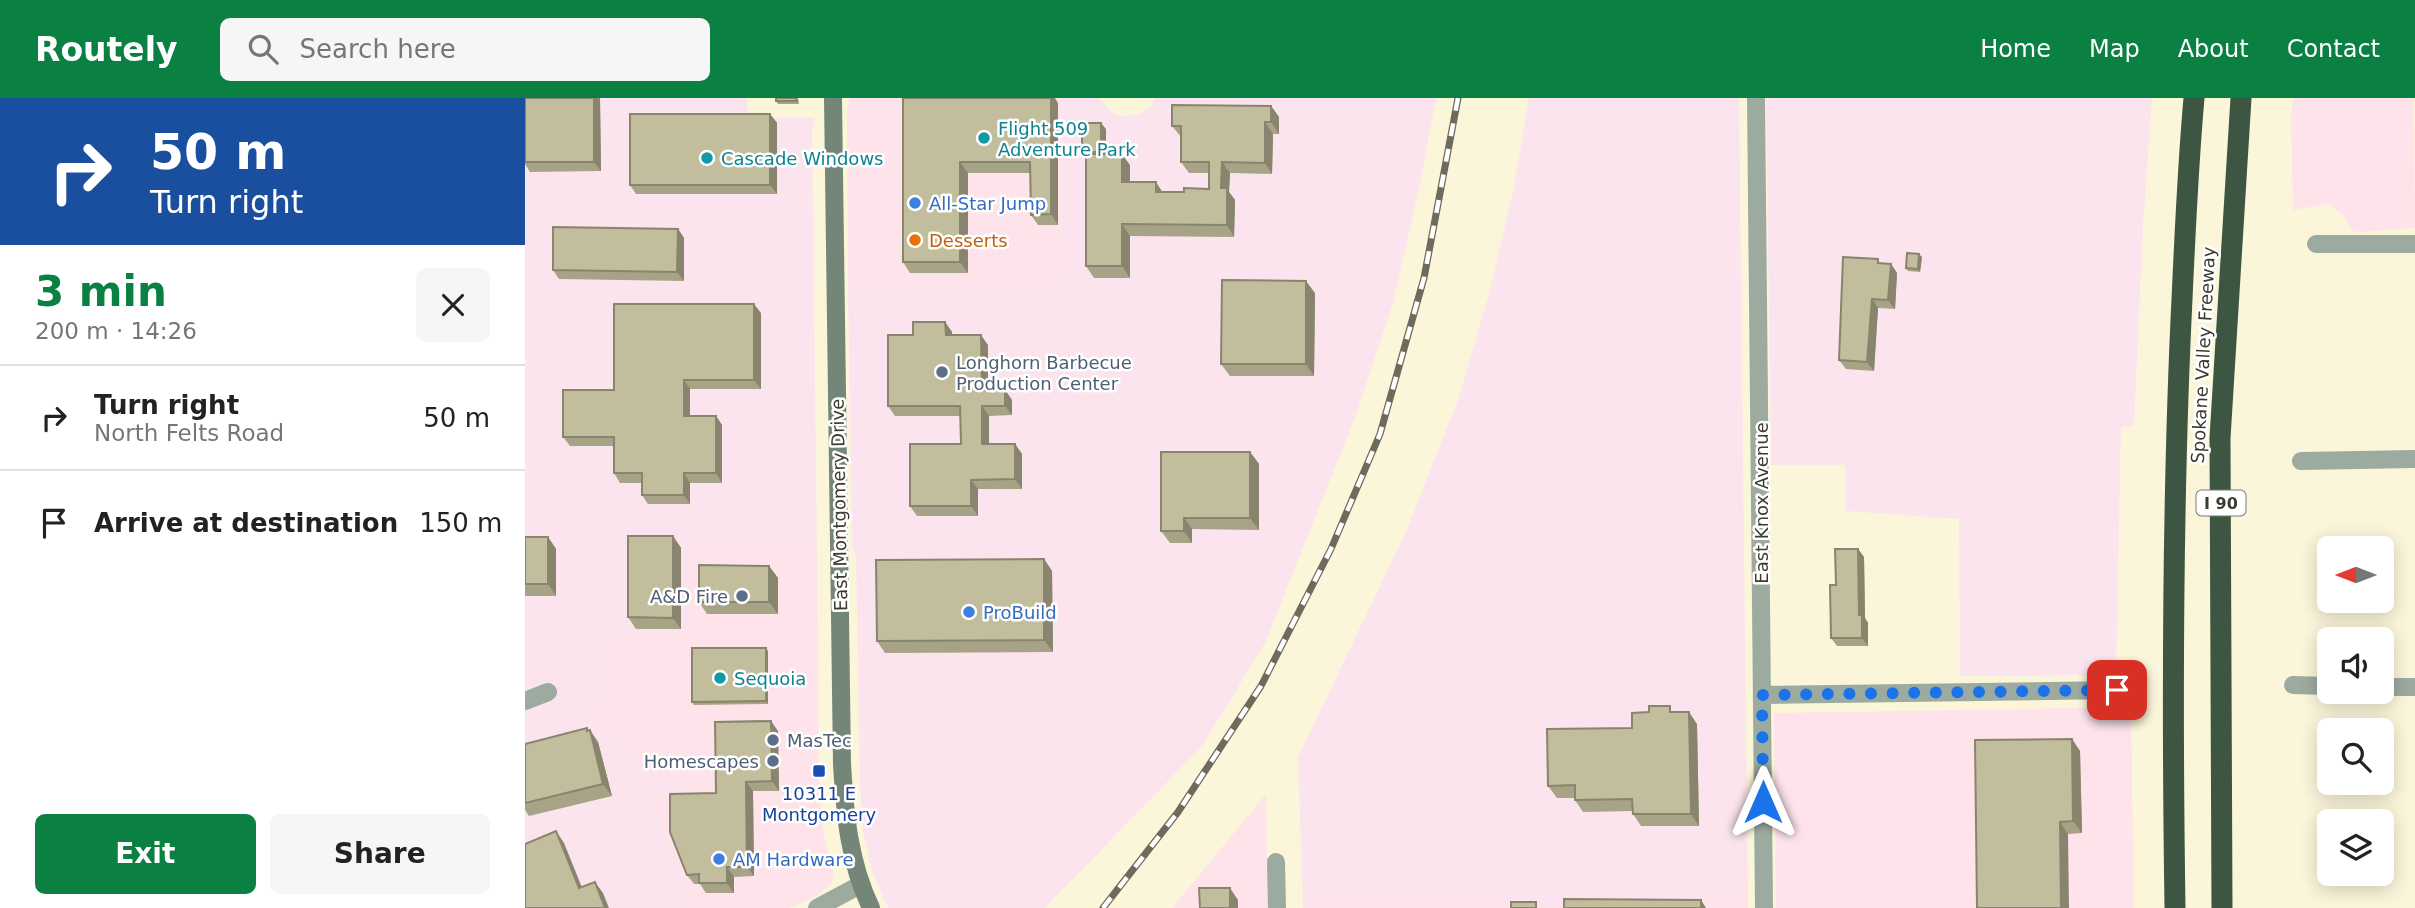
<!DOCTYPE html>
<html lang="en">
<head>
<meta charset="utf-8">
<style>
	body { margin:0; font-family:"DejaVu Sans",sans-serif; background:#f6f6f6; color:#222; height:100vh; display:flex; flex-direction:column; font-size:26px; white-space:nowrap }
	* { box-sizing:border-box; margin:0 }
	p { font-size:23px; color:#767676 }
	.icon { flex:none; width:38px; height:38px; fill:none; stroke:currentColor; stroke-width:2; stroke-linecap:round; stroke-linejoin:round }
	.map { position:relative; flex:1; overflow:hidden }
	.sheet { display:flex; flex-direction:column; background:#fff; width:525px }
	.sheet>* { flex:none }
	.top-card { background:#1a4fa0; color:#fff; overflow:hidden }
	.needle { width:46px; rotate:270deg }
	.buttons { position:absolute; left:1792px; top:438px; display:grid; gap:14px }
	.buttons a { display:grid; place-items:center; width:77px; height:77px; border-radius:10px; background:#fff; box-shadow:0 4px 18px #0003; font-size:35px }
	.pin { position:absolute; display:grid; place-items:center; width:60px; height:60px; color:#fff; margin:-30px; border-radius:14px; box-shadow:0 4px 10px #0006 }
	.me { position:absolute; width:77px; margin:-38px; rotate:0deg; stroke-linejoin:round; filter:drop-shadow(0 0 5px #0008) }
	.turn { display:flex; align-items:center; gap:24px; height:147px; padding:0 35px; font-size:32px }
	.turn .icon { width:91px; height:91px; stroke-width:2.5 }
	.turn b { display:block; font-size:49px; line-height:60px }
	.round { display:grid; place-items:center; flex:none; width:74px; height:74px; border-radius:10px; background:#f6f6f6 }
	.overview { display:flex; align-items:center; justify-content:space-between; height:119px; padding:0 35px }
	h1 { font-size:42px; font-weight:700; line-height:52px; color:#0b8043 }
	.cta { display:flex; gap:14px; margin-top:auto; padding:14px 35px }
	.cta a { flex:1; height:80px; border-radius:10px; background:#0b8043; color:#fff; font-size:28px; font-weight:700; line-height:80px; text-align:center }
	.cta a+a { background:#f6f6f6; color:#222 }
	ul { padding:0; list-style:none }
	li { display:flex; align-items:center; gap:21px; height:105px; padding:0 35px; border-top:2px solid #e0e0e0 }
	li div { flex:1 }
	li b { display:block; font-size:26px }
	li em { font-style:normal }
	header { display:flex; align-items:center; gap:42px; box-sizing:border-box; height:98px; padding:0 35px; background:#0b8043; color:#fff }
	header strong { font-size:33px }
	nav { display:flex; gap:38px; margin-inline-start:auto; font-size:24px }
	.search { width:490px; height:63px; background:#f6f6f6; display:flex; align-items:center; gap:18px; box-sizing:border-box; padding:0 24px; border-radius:10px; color:#767676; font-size:26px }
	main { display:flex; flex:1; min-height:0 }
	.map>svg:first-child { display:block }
	.commercial { fill:#fee3ea }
	.industrial { fill:#fce4ee }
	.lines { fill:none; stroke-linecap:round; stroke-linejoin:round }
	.minor { stroke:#9daaa0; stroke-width:18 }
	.secondary { stroke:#738677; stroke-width:18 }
	.motorway { stroke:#3c5642; stroke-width:21 }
	.rail-casing { stroke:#6e6b5c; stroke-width:7 }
	.rail { stroke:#fff; stroke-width:4.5; stroke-dasharray:13; stroke-linecap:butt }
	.wall { fill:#a7a386 }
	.shaded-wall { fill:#88846d }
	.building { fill:#c2bd9c; stroke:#88846d; stroke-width:2 }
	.route { stroke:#1a73e8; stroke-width:12; stroke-dasharray:0 21.6 }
	.culture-dot { fill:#0f9aa8; stroke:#fff; stroke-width:2.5 }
	.shop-dot { fill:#3f7fe0; stroke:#fff; stroke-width:2.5 }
	.food-dot { fill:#e8710a; stroke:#fff; stroke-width:2.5 }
	.service-dot { fill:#5c6f8a; stroke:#fff; stroke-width:2.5 }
	.transit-dot { fill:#1a4fb4; stroke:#fff; stroke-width:2.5 }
	.labels { text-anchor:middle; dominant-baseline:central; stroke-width:5; stroke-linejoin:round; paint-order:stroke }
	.shield { fill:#fff; stroke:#77766e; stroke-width:2 }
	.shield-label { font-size:16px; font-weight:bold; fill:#3d3b30 }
	.culture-label { font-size:18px; fill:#0d838f; stroke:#fff; text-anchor:start }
	.shop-label { font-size:18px; fill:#366cbe; stroke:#fff; text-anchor:start }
	.food-label { font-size:18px; fill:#c56008; stroke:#fff; text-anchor:start }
	.street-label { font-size:18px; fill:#3d3b30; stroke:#fff }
	.service-label { font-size:18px; fill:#4e5e75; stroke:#fff; text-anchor:start }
	.transit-label { font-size:18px; fill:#164399; stroke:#fff }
</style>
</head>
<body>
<header>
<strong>Routely</strong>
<div class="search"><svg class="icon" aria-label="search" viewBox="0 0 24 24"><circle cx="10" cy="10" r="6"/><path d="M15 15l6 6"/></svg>Search here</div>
<nav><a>Home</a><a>Map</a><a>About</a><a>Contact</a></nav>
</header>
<main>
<section class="sheet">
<div class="top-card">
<div class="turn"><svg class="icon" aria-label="right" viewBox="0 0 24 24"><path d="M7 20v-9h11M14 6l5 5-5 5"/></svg><div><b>50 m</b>Turn right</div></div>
</div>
<div class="overview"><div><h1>3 min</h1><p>200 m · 14:26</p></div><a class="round"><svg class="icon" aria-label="close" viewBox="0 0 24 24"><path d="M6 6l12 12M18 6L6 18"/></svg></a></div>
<ul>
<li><svg class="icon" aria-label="right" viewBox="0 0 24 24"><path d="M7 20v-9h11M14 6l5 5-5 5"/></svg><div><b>Turn right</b><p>North Felts Road</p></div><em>50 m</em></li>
<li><svg class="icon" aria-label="arrive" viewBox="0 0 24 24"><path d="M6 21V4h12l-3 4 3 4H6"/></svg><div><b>Arrive at destination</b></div><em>150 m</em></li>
</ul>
<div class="cta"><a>Exit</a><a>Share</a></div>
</section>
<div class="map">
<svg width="1890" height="810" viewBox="0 0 1890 810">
	<rect width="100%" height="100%" fill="#fbf6da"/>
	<path class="commercial" d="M 325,0 L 536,0 L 537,187 L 323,188 L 322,11 Z
		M 1768,0 L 1889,0 L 1890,130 L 1834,134 L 1828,133 L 1817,116 L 1802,106 L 1768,112 L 1766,21 Z
		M 163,446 L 292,446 L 294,696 L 300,743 L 309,775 L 306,786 L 289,800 L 264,810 L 170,810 L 121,694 L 148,697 L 69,626 L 83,593 L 80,538 L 164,536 Z
		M 1606,609 L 1609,810 L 1251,810 L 1249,615 Z
		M 741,696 L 743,810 L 647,810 Z
		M 1223,804 L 1223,810 L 778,810 L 778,806 Z"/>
	<path class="industrial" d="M 0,0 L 222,0 L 223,21 L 290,19 L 287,32 L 292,446 L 164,446 L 164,536 L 80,539 L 83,593 L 69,626 L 153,690 L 148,697 L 121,694 L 170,810 L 0,810 Z
		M 536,0 L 573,0 L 585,13 L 595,18 L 611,17 L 625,10 L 631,0 L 911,0 L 894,91 L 868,205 L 831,317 L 741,543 L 678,647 L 520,810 L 363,810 L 347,774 L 338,734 L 335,686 L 331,459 L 327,447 L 323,188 L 537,187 Z
		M 1004,0 L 1214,0 L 1223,804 L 778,806 L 773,659 L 880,436 L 933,302 L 964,196 L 988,94 Z
		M 1241,0 L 1627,0 L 1618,128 L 1609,328 L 1596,329 L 1591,577 L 1435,578 L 1434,421 L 1320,413 L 1320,367 L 1246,367 Z"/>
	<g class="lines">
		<path class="minor" d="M 1231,0 L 1239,810
			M 1791,146 L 1890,146
			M 1776,363 L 1890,361
			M 1768,587 L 1804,588
			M 1857,589 L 1890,589
			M 1237,597 L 1592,592
			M 0,603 L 23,594
			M 751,764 L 752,810
			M 292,810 L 335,787"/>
		<path class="secondary" d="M 308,0 L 317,666 C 320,717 324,764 346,810"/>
		<path class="motorway" d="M 1650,810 C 1647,607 1647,404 1657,201 C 1660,134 1663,67 1669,0
			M 1697,810 L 1695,340 L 1716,0"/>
		<g class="rail-casing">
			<path id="rail" d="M 578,810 L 653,714 L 736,588 L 806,451 L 855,336 L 899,180 L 933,0"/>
		</g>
		<use href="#rail" class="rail"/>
	</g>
	<path class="wall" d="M 0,0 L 75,0 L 76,73 L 5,74 L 0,66 Z
		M 273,0 L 274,6 L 253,6 L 251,3 Z
		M 378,0 L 533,5 L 533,127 L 513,127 L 506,117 L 505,75 L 443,75 L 443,175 L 385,175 L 378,164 Z
		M 746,8 L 754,19 L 754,36 L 748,36 L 747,76 L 705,75 L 704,94 L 710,102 L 709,139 L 605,138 L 605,180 L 569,180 L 561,168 L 561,60 L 557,54 L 581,31 L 581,56 L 605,67 L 605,84 L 638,94 L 659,94 L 684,91 L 684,75 L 664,75 L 656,64 L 656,39 L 647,28 Z
		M 245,16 L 252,25 L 252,96 L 111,96 L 105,87 Z
		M 153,131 L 159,140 L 159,183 L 34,181 L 28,172 Z
		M 1397,159 L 1395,174 L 1383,173 L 1381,170 Z
		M 1356,166 L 1366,166 L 1372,175 L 1370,211 L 1353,210 L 1349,273 L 1321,271 L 1314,262 Z
		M 790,195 L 789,278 L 705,278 L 696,266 Z
		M 236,215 L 236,291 L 165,291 L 165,318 L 191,318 L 197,327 L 197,385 L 165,385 L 165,406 L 123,406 L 117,397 L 117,385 L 95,385 L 89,375 L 89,348 L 45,348 L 38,339 L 89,292 Z
		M 420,224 L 427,234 L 427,237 L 463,247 L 463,292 L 480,292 L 487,302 L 487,317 L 464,318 L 464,346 L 490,346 L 497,356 L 497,391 L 453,391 L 453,418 L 392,418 L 385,408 L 436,346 L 435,318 L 370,318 L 363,308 L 388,237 Z
		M 725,354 L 734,366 L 734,432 L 667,431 L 667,445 L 645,445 L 636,433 Z
		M 148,438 L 156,450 L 156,531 L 111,531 L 103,519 Z
		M 0,439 L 23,439 L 31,451 L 31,498 L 0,498 Z
		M 1333,451 L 1339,459 L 1340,520 L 1343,525 L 1343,548 L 1312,548 L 1306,540 L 1311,487 Z
		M 519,461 L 527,473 L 528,554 L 360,555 L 352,543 Z
		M 244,468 L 253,480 L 253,516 L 182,516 L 174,504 Z
		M 243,553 L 243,606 L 169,607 L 167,604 Z
		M 1150,614 L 1172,626 L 1174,728 L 1116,728 L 1108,716 L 1108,713 L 1058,714 L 1050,702 L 1050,700 L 1032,700 L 1023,688 L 1107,630 Z
		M 253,633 L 254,693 L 228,693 L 229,778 L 209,779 L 209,795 L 181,795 L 175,786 L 169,786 L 162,777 L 191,695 Z
		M 1547,641 L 1555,653 L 1557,735 L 1543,736 L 1452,810 Z
		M 73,644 L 87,698 L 4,718 L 0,712 L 0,646 Z"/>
	<path class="shaded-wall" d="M 69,0 L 75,0 L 76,73 L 69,64 Z
		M 526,0 L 530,0 L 533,5 L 533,127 L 526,116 Z
		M 746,8 L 754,19 L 754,36 L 746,24 Z
		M 245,16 L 252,25 L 252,96 L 245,87 Z
		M 740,24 L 748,36 L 747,76 L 740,65 Z
		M 576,25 L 581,31 L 581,60 L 576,54 Z
		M 597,56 L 605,67 L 605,95 L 597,84 Z
		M 435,64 L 443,75 L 443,175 L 435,164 Z
		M 697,64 L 705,75 L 704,94 L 710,102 L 709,139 L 702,127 L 696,90 Z
		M 631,84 L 638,95 L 631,94 Z
		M 597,126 L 605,138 L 605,180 L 597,168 Z
		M 153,131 L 159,140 L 159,183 L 152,174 Z
		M 1394,156 L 1397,159 L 1395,174 L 1393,171 Z
		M 1366,166 L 1372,175 L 1370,211 L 1363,202 Z
		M 781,183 L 790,195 L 789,278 L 781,266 Z
		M 1347,201 L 1353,210 L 1349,273 L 1342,264 Z
		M 229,206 L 236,215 L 236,291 L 229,282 Z
		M 420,224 L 427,234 L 428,247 L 421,237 Z
		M 456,237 L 463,247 L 463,302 L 457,292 Z
		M 159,282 L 165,291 L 165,327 L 159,318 Z
		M 480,292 L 487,302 L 487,317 L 480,308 Z
		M 457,308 L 464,318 L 464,356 L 457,346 Z
		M 191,318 L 197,327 L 197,385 L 191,375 Z
		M 490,346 L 497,356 L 497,391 L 490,381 Z
		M 725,354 L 734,366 L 734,432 L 725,420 Z
		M 159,375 L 165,385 L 165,406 L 159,397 Z
		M 446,382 L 453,391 L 453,418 L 446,408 Z
		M 659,420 L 667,431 L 667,445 L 659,433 Z
		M 148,438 L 156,450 L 156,531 L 148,520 Z
		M 23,439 L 31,451 L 31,498 L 23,486 Z
		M 1333,451 L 1339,459 L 1340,520 L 1343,525 L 1343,548 L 1337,540 L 1334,517 Z
		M 519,461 L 527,473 L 528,554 L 519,542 Z
		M 244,468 L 253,480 L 253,516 L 244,504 Z
		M 241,550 L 243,553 L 243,606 L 241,603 Z
		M 1164,614 L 1172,626 L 1174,728 L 1166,716 Z
		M 246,623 L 253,633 L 254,693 L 247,683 Z
		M 62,630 L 66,636 L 65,632 L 73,644 L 87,698 L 78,686 Z
		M 1547,641 L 1555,653 L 1557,735 L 1548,723 Z
		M 221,684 L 228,693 L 229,778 L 222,769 Z
		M 1535,724 L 1543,736 L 1544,810 L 1536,810 Z
		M 31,733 L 39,745 L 62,802 L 54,790 Z
		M 202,769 L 209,779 L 209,795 L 202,785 Z
		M 70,784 L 78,795 L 84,810 L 80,810 Z
		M 705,790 L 713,802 L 713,810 L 705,810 Z
		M 1176,802 L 1181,810 L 1176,810 Z"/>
	<path class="building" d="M 0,0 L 69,0 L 69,64 L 0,64 Z
		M 251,0 L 271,0 L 272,3 L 251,3 Z
		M 378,0 L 526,0 L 526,116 L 506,117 L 505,64 L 435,64 L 435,164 L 378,164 Z
		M 647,7 L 746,8 L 746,24 L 740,24 L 740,65 L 697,64 L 696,90 L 702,90 L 702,127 L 597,126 L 597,168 L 561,168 L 561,56 L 597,56 L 597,84 L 631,84 L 631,94 L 659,94 L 659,90 L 684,91 L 684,64 L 656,64 L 656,28 L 647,28 Z
		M 105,16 L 245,16 L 245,87 L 105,87 Z
		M 557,25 L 576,25 L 576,54 L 557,54 Z
		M 28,129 L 153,131 L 152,174 L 28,172 Z
		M 1382,155 L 1394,156 L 1393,171 L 1381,170 Z
		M 1318,159 L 1353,161 L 1353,165 L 1366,166 L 1363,202 L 1347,201 L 1342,264 L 1314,262 Z
		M 697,182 L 781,183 L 781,266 L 696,266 Z
		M 89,206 L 229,206 L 229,282 L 159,282 L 159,318 L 191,318 L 191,375 L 159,375 L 159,397 L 117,397 L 117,375 L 89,375 L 89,339 L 38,339 L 38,292 L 89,292 Z
		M 388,224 L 420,224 L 421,237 L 456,237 L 457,292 L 480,292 L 480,308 L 457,308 L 457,346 L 490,346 L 490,381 L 446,382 L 446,408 L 385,408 L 385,346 L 436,346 L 435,308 L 363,308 L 363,237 L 388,237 Z
		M 636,354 L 725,354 L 725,420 L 659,420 L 659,433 L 636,433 Z
		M 103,438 L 148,438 L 148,520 L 103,519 Z
		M 0,439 L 23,439 L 23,486 L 0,486 Z
		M 1310,451 L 1333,451 L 1334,517 L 1337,517 L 1337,540 L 1306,540 L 1305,487 L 1311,487 Z
		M 519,461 L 519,542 L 352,543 L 351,462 Z
		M 174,467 L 244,468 L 244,504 L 174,504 Z
		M 167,550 L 241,550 L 241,603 L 167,604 Z
		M 1124,608 L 1145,608 L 1145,614 L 1164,614 L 1166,716 L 1108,716 L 1107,701 L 1050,702 L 1050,687 L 1023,688 L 1022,631 L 1107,630 L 1107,615 L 1124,614 Z
		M 246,623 L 247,683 L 221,684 L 222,769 L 202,769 L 202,785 L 174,785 L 174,776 L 162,777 L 145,734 L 145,696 L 191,695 L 190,624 Z
		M 62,630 L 62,633 L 65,632 L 78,686 L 0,705 L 0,646 Z
		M 1547,641 L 1548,723 L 1535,724 L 1536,810 L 1452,810 L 1450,642 Z
		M 31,733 L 54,790 L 70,784 L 80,810 L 0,810 L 0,746 Z
		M 674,790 L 705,790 L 705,810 L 675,810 Z
		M 1039,801 L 1176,802 L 1176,810 L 1039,810 Z
		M 986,804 L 1011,804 L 1011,810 L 986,810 Z"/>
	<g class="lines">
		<path class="route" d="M 1238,704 L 1237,597 L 1592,592"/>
	</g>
	<g class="culture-dot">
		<circle cx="459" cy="40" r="7"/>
		<circle cx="182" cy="60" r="7"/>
		<circle cx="195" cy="580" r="7"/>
	</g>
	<g class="shop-dot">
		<circle cx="390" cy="105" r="7"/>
		<circle cx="444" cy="514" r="7"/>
		<circle cx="194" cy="761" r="7"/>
	</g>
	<circle class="food-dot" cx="390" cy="142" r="7"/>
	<g class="service-dot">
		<circle cx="417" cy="274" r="7"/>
		<circle cx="217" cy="498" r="7"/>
		<circle cx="248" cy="642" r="7"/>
		<circle cx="248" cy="663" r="7"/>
	</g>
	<rect class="transit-dot" x="287" y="666" width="14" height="14" rx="3.5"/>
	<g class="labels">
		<rect class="shield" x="1671.5" y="392.5" width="49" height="25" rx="5"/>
		<g class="shield-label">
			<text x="1696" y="405">I 90</text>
		</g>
		<g class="culture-label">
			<text x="473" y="30">Flight 509<tspan x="473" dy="21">Adventure Park</tspan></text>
			<text x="196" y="60">Cascade Windows</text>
			<text x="209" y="580">Sequoia</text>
		</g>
		<g class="shop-label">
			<text x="404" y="105">All-Star Jump</text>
			<text x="458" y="514">ProBuild</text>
			<text x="208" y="761">AM Hardware</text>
		</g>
		<g class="food-label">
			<text x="404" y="142">Desserts</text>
		</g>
		<g class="street-label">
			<text transform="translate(1678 257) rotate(-87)">Spokane Valley Freeway</text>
			<text transform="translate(1236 405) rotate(-90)">East Knox Avenue</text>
			<text transform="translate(314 407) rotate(-91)">East Montgomery Drive</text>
		</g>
		<g class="service-label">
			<text x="431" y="264">Longhorn Barbecue<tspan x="431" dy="21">Production Center</tspan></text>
			<text x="203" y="498" text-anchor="end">A&amp;D Fire</text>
			<text x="262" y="642">MasTec</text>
			<text x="234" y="663" text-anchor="end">Homescapes</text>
		</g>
		<g class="transit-label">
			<text x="294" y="695">10311 E<tspan x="294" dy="21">Montgomery</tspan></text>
		</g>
	</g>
</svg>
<div class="buttons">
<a><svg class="needle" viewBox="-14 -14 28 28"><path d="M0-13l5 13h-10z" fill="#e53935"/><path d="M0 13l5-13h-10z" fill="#767676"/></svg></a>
<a><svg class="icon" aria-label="sound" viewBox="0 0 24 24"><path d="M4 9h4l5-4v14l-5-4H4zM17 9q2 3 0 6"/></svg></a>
<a><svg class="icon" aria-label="search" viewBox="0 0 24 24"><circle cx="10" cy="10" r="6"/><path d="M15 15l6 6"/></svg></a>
<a><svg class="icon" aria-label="layers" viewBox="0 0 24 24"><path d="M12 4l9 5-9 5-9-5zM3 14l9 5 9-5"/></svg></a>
</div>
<div class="pin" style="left:1592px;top:592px;background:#d93025"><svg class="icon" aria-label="arrive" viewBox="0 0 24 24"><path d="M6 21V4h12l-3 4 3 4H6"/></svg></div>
<svg class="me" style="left:1238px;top:704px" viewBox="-20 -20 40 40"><path d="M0-17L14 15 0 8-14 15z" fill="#1a73e8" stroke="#fff" stroke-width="4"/></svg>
</div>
</main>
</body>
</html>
